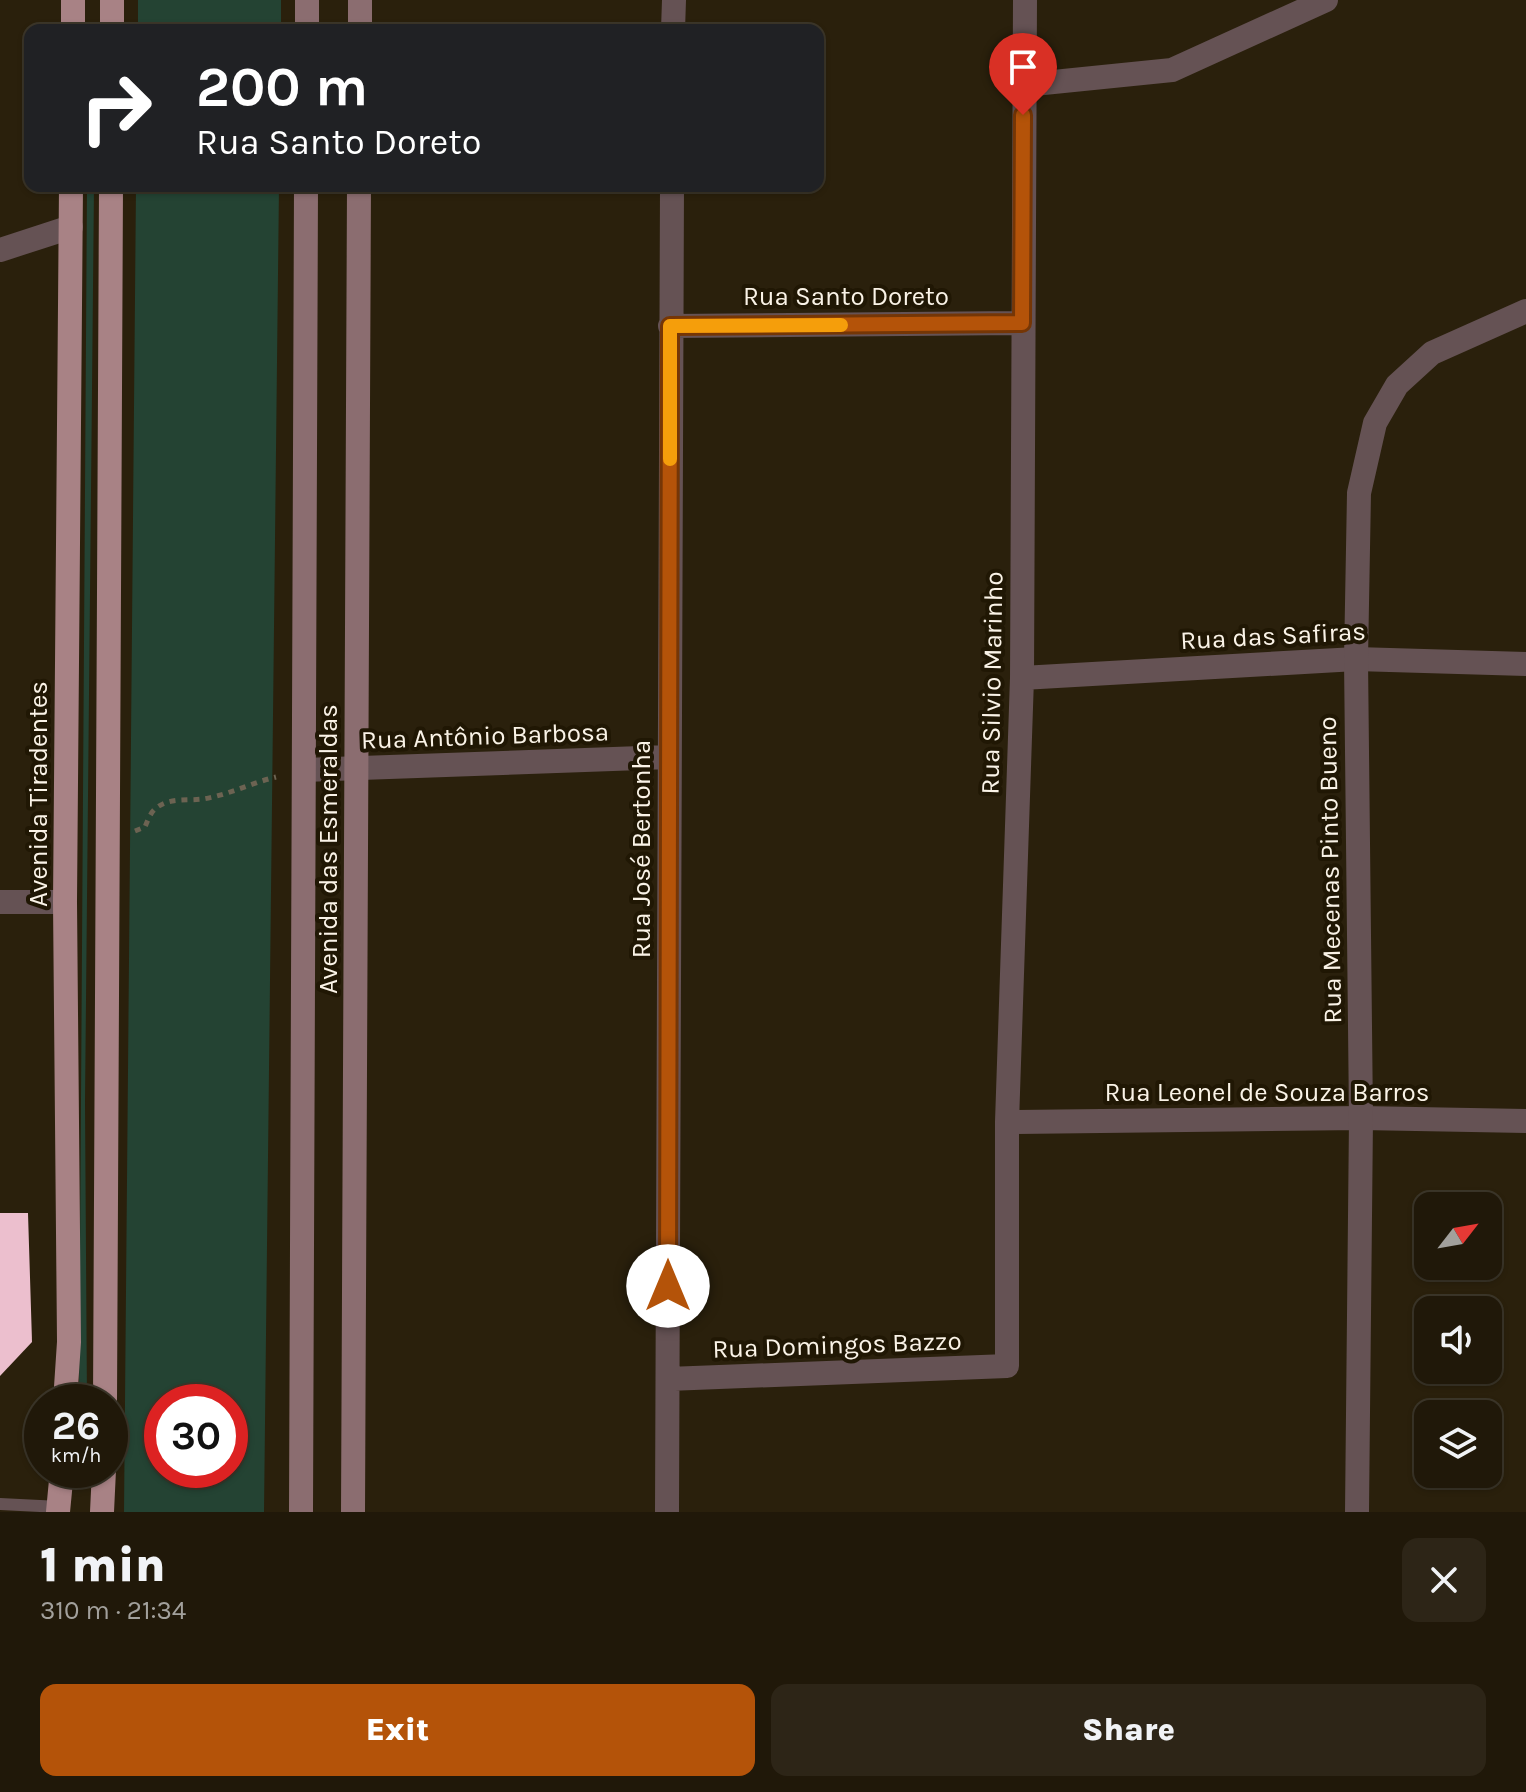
<!DOCTYPE html>
<html lang="en">
<head>
<meta charset="utf-8">
<style>
	body { margin:0; font-family:Karla,sans-serif; background:#2d2517; color:#f1f3f6; height:100vh; display:flex; flex-direction:column; font-size:30px; white-space:nowrap }
	* { box-sizing:border-box; margin:0 }
	p { font-size:26px; color:#a2a09c }
	.icon { flex:none; width:44px; height:44px; fill:none; stroke:currentColor; stroke-width:2; stroke-linecap:round; stroke-linejoin:round }
	.map { position:relative; height:1512px; overflow:hidden }
	.sheet { display:flex; flex-direction:column; background:#201809; flex:1 }
	.sheet>* { flex:none }
	.guide { position:absolute; left:24px; top:24px; width:800px; height:168px; border-radius:16px; box-shadow:0 2px 6px #0004,0 0 0 2px #3d372a; background:#202124; color:#fff; overflow:hidden }
	.needle { width:52px; rotate:59deg }
	.fabs { position:absolute; left:1414px; top:1192px; display:grid; gap:16px }
	.fabs a { display:grid; place-items:center; width:88px; height:88px; border-radius:16px; background:#201809; box-shadow:0 2px 6px #0004,0 0 0 2px #3d372a; font-size:40px }
	.speed { position:absolute; left:24px; top:1384px; display:flex; gap:16px; font-size:40px; font-weight:700; text-align:center }
	.speed>* { display:grid; place-content:center; width:104px; height:104px; border-radius:50%; background:#201809; box-shadow:0 2px 6px #0004,0 0 0 2px #3d372a; line-height:1 }
	.speed small { font-size:20px; font-weight:400 }
	.speed .limit { border:12px solid #d22; background:#fff; color:#111 }
	.pin { position:absolute; display:grid; place-items:center; width:68px; height:68px; color:#fff; margin:-82px -34px; border-radius:50% 50% 50% 0; rotate:-45deg; box-shadow:0 0 8px #0007 }
	.pin .icon { rotate:45deg }
	.me { position:absolute; width:88px; margin:-44px; rotate:0deg; stroke-linejoin:round; filter:drop-shadow(0 0 6px #0008) }
	.turn { display:flex; align-items:center; gap:28px; height:168px; padding:0 40px; font-size:36px }
	.turn .icon { width:104px; height:104px; stroke-width:2.5 }
	.turn b { display:block; font-size:56px; line-height:68px }
	.round { display:grid; place-items:center; flex:none; width:84px; height:84px; border-radius:16px; background:#2d2517 }
	.summary { display:flex; align-items:center; justify-content:space-between; height:136px; padding:0 40px }
	h1 { font-size:48px; font-weight:800; line-height:60px }
	.cta { display:flex; gap:16px; margin-top:auto; padding:16px 40px }
	.cta a { flex:1; height:92px; border-radius:16px; background:#b45309; color:#fff; font-size:32px; font-weight:800; line-height:92px; text-align:center }
	.cta a+a { background:#2d2517; color:#f1f3f6 }
	.map>svg:first-child { display:block }
	.green { fill:#244333; fill-rule:evenodd }
	.building { fill:#ecbfce }
	.lines { fill:none; stroke-linecap:round; stroke-linejoin:round }
	.path { stroke:#6c6352; stroke-width:5; stroke-dasharray:6 6; stroke-linecap:butt }
	.service { stroke:#655254; stroke-width:12 }
	.minor { stroke:#655254; stroke-width:24 }
	.tertiary { stroke:#655254; stroke-width:24 }
	.secondary { stroke:#8b6d70; stroke-width:24 }
	.primary { stroke:#a88285; stroke-width:24 }
	.route-casing { stroke:#753606; stroke-width:20 }
	.route { stroke:#b45309; stroke-width:14 }
	.slow { stroke:#f59e0b; stroke-width:14 }
	.labels { text-anchor:middle; dominant-baseline:central; stroke-width:8; stroke-linejoin:round; paint-order:stroke }
	.street-label { font-size:26px; fill:#faf3e7; stroke:#201704 }
</style>
</head>
<body>
<div class="map">
<svg width="1526" height="1512" viewBox="0 0 1526 1512">
	<rect width="100%" height="100%" fill="#2a200c"/>
	<path class="green" d="M 138,0 L 281,0 L 281,30 L 138,30 Z
		M 87,186 L 94,186 L 85,1103 L 87,1402 L 79,1402 Z
		M 136,186 L 279,186 L 264,1512 L 124,1512 ZM 230,1402 L 230,1470 L 162,1470 L 162,1402 Z"/>
	<path class="building" d="M 0,1213 L 28,1213 L 32,1342 L 0,1376 Z"/>
	<g class="lines">
		<path class="path" d="M 135,831 L 145,827 C 147,822 150,814 154,810 C 167,797 186,801 203,799 C 228,795 251,783 276,777"/>
		<path class="service" d="M 0,1504 L 60,1507"/>
		<path class="minor" d="M 673,30 L 674,0
			M 1024,85 L 1172,70 L 1326,0
			M 0,250 L 71,227
			M 670,326 L 1022,323
			M 1022,678 L 1356,659 L 1526,664
			M 304,770 L 669,757
			M 0,902 L 65,902
			M 1007,1122 L 1361,1118 L 1526,1121
			M 668,1379 L 1007,1366 L 1007,1122 L 1022,678 L 1025,0
			M 667,1512 L 672,186"/>
		<path class="tertiary" d="M 1357,1512 L 1361,1118 L 1356,659 L 1359,493 L 1375,423 L 1397,385 L 1432,353 L 1526,311"/>
		<path class="secondary" d="M 307,30 L 307,0
			M 360,30 L 360,0
			M 301,1512 L 306,186
			M 353,1512 L 359,186"/>
		<path class="primary" d="M 73,30 L 73,0
			M 112,30 L 112,0
			M 65,1402 L 69,1342 L 65,902 L 71,186
			M 105,1402 L 111,186
			M 58,1512 L 62,1470
			M 102,1512 L 104,1470"/>
	</g>
	<g class="lines">
		<g class="route-casing">
			<path id="route" d="M 668,1286 L 670,326 L 1022,323 L 1023,115"/>
		</g>
		<use href="#route" class="route"/>
		<path class="slow" d="M 670,459 L 670,326 L 841,325"/>
	</g>
	<g class="labels">
		<g class="street-label">
			<text x="846" y="296">Rua Santo Doreto</text>
			<text transform="translate(1273 636) rotate(-3)">Rua das Safiras</text>
			<text transform="translate(992 683) rotate(-89)">Rua Silvio Marinho</text>
			<text transform="translate(485 736) rotate(-2)">Rua Antônio Barbosa</text>
			<text transform="translate(38 794) rotate(-90)">Avenida Tiradentes</text>
			<text transform="translate(328 849) rotate(-90)">Avenida das Esmeraldas</text>
			<text transform="translate(641 849) rotate(-90)">Rua José Bertonha</text>
			<text transform="translate(1330 870) rotate(-91)">Rua Mecenas Pinto Bueno</text>
			<text x="1267" y="1092">Rua Leonel de Souza Barros</text>
			<text transform="translate(837 1345) rotate(-2)">Rua Domingos Bazzo</text>
		</g>
	</g>
</svg>
<div class="fabs">
<a><svg class="needle" viewBox="-14 -14 28 28"><path d="M0-13l5 13h-10z" fill="#e53935"/><path d="M0 13l5-13h-10z" fill="#a2a09c"/></svg></a>
<a><svg class="icon" aria-label="sound" viewBox="0 0 24 24"><path d="M4 9h4l5-4v14l-5-4H4zM17 9q2 3 0 6"/></svg></a>
<a><svg class="icon" aria-label="layers" viewBox="0 0 24 24"><path d="M12 4l9 5-9 5-9-5zM3 14l9 5 9-5"/></svg></a>
</div>
<div class="speed"><div>26<small>km/h</small></div><div class="limit">30</div></div>
<div class="pin" style="left:1023px;top:115px;background:#d93025"><svg class="icon" aria-label="arrive" viewBox="0 0 24 24"><path d="M6 21V4h12l-3 4 3 4H6"/></svg></div>
<svg class="me" style="left:668px;top:1286px" viewBox="-20 -20 40 40"><circle r="19" fill="#fff"/><path d="M0-13L10 11 0 6-10 11z" fill="#b45309"/></svg>
<div class="guide">
<div class="turn"><svg class="icon" aria-label="right" viewBox="0 0 24 24"><path d="M7 20v-9h11M14 6l5 5-5 5"/></svg><div><b>200 m</b>Rua Santo Doreto</div></div>
</div>
</div>
<section class="sheet">
<div class="summary"><div><h1>1 min</h1><p>310 m · 21:34</p></div><a class="round"><svg class="icon" aria-label="close" viewBox="0 0 24 24"><path d="M6 6l12 12M18 6L6 18"/></svg></a></div>
<div class="cta"><a>Exit</a><a>Share</a></div>
</section>
</body>
</html>
